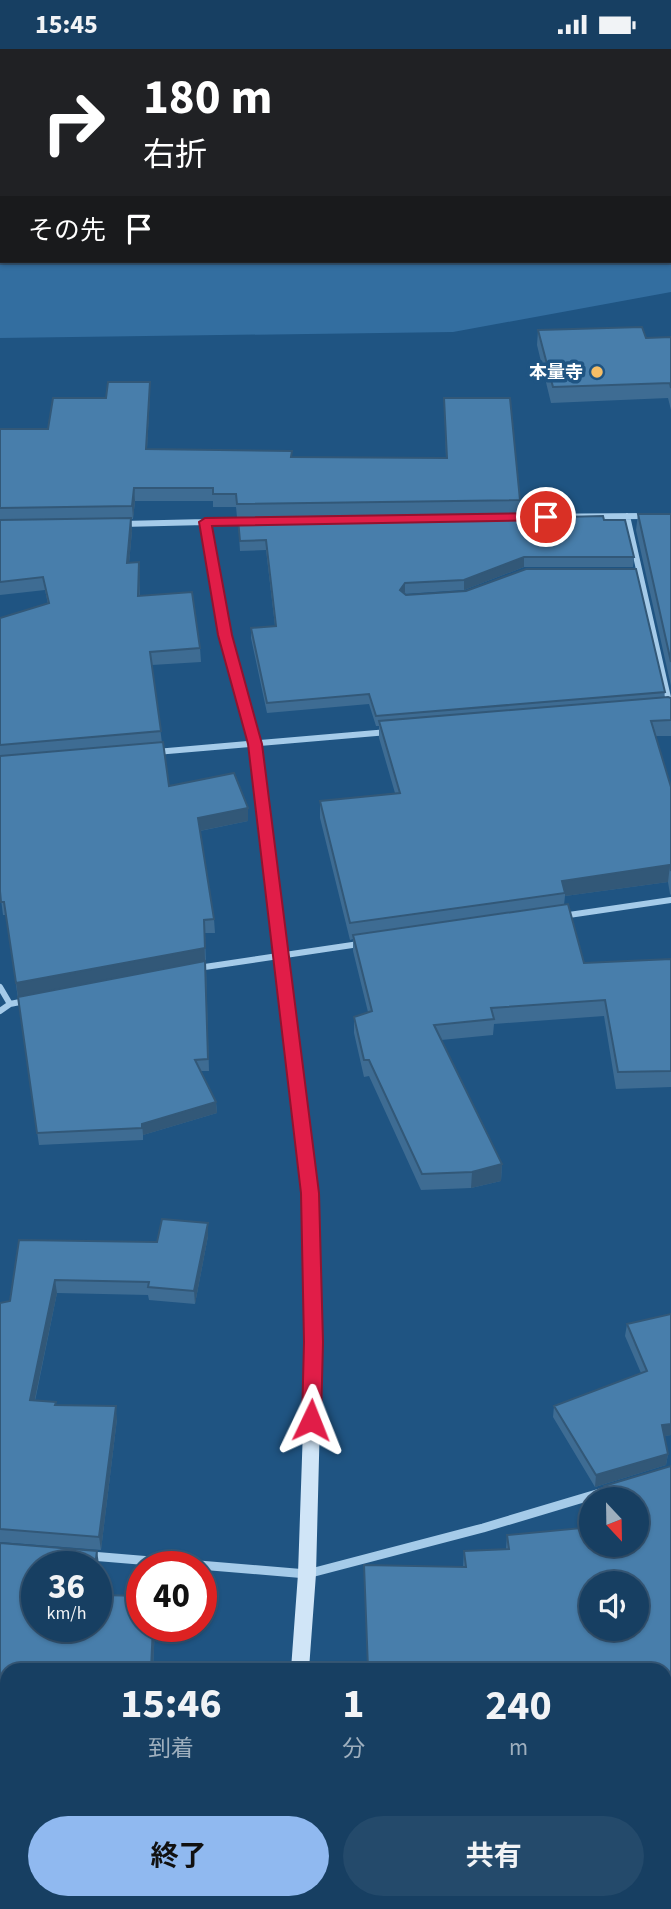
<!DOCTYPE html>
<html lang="ja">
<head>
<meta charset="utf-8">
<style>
	body { margin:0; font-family:"Source Sans 3","Noto Sans JP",sans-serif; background:#244a6b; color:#f1f3f6; height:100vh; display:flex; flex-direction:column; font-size:26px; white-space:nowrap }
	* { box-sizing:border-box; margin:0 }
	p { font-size:23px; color:#9eafbe }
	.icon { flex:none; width:38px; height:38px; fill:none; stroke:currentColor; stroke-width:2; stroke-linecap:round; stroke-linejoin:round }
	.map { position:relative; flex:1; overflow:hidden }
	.drawer { position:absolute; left:0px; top:1614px; width:672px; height:247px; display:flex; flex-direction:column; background:#173f62; border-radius:21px 21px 0 0; box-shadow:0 2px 5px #0004,0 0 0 2px #365877 }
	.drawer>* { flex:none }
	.banner { position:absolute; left:0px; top:0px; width:672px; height:214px; box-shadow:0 2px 5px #0004,0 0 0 2px #365877; background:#202124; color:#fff; overflow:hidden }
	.needle { width:46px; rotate:158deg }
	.buttons { position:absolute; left:579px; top:1438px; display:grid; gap:14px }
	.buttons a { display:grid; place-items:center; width:70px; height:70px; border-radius:50%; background:#173f62; box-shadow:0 2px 5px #0004,0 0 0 2px #365877; font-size:35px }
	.speed { position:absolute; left:21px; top:1502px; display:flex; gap:14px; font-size:35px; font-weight:700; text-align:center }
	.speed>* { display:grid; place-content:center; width:91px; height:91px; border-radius:50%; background:#173f62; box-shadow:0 2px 5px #0004,0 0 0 2px #365877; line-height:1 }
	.speed small { font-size:18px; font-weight:400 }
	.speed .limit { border:10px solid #d22; background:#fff; color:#111 }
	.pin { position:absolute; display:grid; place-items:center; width:60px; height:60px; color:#fff; margin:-30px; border:4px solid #fff; border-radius:50%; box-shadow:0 2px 7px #0007 }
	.me { position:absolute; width:77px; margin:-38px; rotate:2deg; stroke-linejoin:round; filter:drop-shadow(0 0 5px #0008) }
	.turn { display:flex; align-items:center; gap:24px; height:147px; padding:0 28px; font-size:32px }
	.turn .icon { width:91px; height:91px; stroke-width:2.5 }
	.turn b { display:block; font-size:49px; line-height:60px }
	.then { display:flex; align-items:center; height:66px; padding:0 28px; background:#0003; gap:14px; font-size:26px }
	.eta { display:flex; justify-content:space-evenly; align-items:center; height:119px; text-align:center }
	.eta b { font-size:42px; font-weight:700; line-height:49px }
	.button { display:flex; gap:14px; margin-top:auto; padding:14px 28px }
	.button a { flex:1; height:80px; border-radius:42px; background:#90b9f0; color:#111; font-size:28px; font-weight:700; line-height:80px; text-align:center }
	.button a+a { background:#244a6b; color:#f1f3f6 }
	.status { display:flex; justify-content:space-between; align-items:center; height:49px; padding:0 35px; background:#173f62; direction:ltr }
	.status svg { height:19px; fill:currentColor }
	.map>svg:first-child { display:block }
	.green { fill:#336ea0; fill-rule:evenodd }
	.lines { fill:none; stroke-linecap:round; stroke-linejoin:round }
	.street-far1 { stroke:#a5cbe9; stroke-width:6 }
	.street { stroke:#a5cbe9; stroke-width:9 }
	.secondary { fill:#d0e5f7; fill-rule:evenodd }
	.primary { fill:#e8f3fe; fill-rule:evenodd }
	.wall { fill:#3e6c93 }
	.shaded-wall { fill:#325878 }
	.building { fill:#487eab; stroke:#325878; stroke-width:2; fill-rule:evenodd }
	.route { fill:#e11d48; stroke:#92132f; stroke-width:2 }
	.poi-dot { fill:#f6be66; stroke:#1f5482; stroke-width:2.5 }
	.labels { text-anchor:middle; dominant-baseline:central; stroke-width:7; stroke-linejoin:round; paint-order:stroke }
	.far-poi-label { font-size:18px; font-weight:bold; fill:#fff; stroke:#1f5482; text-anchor:end }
</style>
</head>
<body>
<div class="status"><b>15:45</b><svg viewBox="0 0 49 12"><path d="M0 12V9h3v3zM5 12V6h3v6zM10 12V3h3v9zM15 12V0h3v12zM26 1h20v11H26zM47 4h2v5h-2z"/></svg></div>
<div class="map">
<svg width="671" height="1860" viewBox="0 0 671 1860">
	<rect width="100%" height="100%" fill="#1f5482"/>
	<path class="green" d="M 0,0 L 671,0 L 671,243 L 453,283 L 0,289 ZM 2,2 L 670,2 L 670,212 L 2,212 Z"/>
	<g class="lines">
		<path class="street-far1" d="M 627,467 L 671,662
			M 514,468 L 646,467
			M 205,473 L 225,586 L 255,695 L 282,906
			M 122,475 L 247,472
			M 156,703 L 388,683
			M 562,867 L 671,851
			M 198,919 L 359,895
			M 0,938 L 10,955
			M 0,962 L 10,955 L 25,952"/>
		<path class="street" d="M 91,1507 L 307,1525 L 483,1479 L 610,1441"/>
		<path class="secondary" d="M 282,901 L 289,906 L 318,1144 L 322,1293 L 316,1525 L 309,1620 L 291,1620 L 298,1525 L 306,1293 L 302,1144 L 275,906 Z
			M 277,1853 L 297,1853 L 297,1860 L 277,1860 Z"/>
		<path class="primary" d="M 0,1799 L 7,1799 L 7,1821 L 0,1821 Z
			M 665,1800 L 671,1801 L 671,1823 L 665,1822 Z"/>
	</g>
	<path class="wall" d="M 538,281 L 646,289 L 671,288 L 671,361 L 668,349 L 551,354 L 537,296 Z
		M 150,346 L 147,400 L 292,408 L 446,409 L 444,349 L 520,451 L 519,464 L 237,468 L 236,458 L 213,458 L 213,452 L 135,452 L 133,470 L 131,470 L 132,482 L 129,514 L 139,513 L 140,547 L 200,599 L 201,613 L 152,616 L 162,694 L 169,737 L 248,759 L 248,772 L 200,782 L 214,870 L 215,884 L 205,884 L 209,1022 L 201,1022 L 216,1053 L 217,1064 L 143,1086 L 143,1091 L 39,1096 L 6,866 L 3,866 L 0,842 L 0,569 L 48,555 L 45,541 L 0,546 L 0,380 L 48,380 L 106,349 Z
		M 638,465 L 671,465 L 671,637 L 636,481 Z
		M 522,469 L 604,471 L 634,508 L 633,518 L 524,518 L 464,541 L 404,545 L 665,643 L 664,648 L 671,649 L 671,687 L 656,687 L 671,738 L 671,846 L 670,845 L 668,833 L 565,847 L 564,856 L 584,914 L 671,910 L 671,1038 L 616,1040 L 604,967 L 494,975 L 493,986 L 441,991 L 502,1115 L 501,1132 L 471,1139 L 421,1141 L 369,1027 L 364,1028 L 354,984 L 354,968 L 368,963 L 353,902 L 353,890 L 350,891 L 320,769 L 320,752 L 395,744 L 379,689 L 379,677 L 376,677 L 369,655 L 267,664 L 251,589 L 251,579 L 275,577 L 266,501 L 240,502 L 238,470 Z
		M 208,1187 L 195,1255 L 149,1251 L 148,1246 L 57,1244 L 35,1352 L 56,1353 L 56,1356 L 117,1370 L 101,1501 L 0,1493 L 0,1254 L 10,1252 L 19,1191 L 157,1193 Z
		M 671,1265 L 671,1386 L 664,1387 L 668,1405 L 666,1416 L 595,1438 L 553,1368 L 554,1357 L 641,1324 L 625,1287 L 627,1275 Z
		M 671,1417 L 671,1704 L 665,1705 L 665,1620 L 368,1620 L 364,1516 L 463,1518 L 464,1502 L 506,1500 L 507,1486 L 592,1496 L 637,1451 L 603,1451 L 604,1437 Z
		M 0,1495 L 99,1515 L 97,1535 L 103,1535 L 105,1546 L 142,1577 L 155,1577 L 153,1620 L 7,1620 L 7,1731 L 0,1730 Z"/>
	<path class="shaded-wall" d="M 150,333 L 150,346 L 146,412 L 146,400 Z
		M 134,439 L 135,452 L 133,470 L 132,457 Z
		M 131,469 L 132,482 L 128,527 L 127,514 Z
		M 524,508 L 524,518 L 464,541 L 464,531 Z
		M 139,513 L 140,526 L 139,560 L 138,547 Z
		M 405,534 L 405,544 L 400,541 Z
		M 248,759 L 248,772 L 199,782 L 198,769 Z
		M 670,816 L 668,833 L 565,847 L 565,844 L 562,832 Z
		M 204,871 L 205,912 L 18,948 L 16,934 Z
		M 216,1053 L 217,1064 L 143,1086 L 142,1075 Z
		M 502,1115 L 501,1132 L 471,1139 L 472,1123 Z
		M 208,1174 L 208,1187 L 195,1255 L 194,1242 Z
		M 55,1231 L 57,1244 L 32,1364 L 30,1351 Z
		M 116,1357 L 117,1370 L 101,1501 L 99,1488 Z
		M 671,1375 L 671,1386 L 660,1388 L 662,1376 Z
		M 668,1405 L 666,1416 L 595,1438 L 596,1426 Z
		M 97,1502 L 99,1515 L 96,1537 L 95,1517 Z
		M 153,1577 L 155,1577 L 153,1620 L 151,1620 Z"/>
	<path class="building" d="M 642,278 L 646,289 L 671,288 L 671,339 L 670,334 L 553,338 L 538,281 Z
		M 108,333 L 150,333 L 146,400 L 292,402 L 291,408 L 447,409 L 444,349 L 510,349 L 520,451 L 237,455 L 236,445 L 213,445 L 213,439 L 134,439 L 132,457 L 0,459 L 0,380 L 48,380 L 53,349 L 106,349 Z
		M 521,465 L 522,469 L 603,467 L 604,471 L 625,471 L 634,508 L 524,508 L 464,531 L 405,534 L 400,541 L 406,546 L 466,542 L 526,520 L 636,520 L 665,643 L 376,667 L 369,645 L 267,654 L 251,579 L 276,577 L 266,491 L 240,492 L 238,470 Z
		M 638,465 L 671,465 L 671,613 Z
		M 131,469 L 127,514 L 139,513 L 138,547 L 192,543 L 200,599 L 150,603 L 161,682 L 0,696 L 0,569 L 49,554 L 43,528 L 0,533 L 0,471 Z
		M 668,648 L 671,649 L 671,671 L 651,672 L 671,738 L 671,822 L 670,816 L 562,832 L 565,844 L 350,874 L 320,752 L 400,744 L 379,672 Z
		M 163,693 L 169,737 L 234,724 L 248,759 L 198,769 L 214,870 L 204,871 L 205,899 L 16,934 L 4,853 L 1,853 L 0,842 L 0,707 Z
		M 568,855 L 584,914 L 671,910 L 671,1022 L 618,1023 L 605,951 L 491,959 L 494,970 L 434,976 L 502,1115 L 472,1123 L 422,1125 L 369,1011 L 364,1011 L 354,968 L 372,962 L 353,886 Z
		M 205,912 L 208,1010 L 195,1011 L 216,1053 L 142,1075 L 142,1079 L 37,1084 L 18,948 Z
		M 162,1170 L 208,1174 L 194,1242 L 148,1238 L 149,1233 L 55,1231 L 30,1351 L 56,1353 L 55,1356 L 116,1357 L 99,1488 L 0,1480 L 0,1254 L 10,1252 L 19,1191 L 157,1193 Z
		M 671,1265 L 671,1375 L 662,1376 L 668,1405 L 596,1426 L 554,1357 L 647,1322 L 627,1275 Z
		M 671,1417 L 671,1692 L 665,1693 L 665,1620 L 368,1620 L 364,1516 L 466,1518 L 464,1502 L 509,1500 L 507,1486 L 592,1478 L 592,1496 L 637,1496 L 637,1451 L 612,1451 L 604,1437 ZM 592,1535 L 637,1535 L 637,1580 L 592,1580 Z
		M 0,1494 L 97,1502 L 95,1517 L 37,1517 L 37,1577 L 96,1577 L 96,1535 L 103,1535 L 102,1546 L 142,1547 L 142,1577 L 153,1577 L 151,1620 L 7,1620 L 7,1720 L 0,1719 Z
		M 418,1859 L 530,1860 L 418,1860 Z"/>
	<path class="route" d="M 546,464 L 553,468 L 551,471 L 212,477 L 232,586 L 262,695 L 319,1144 L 323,1293 L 321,1371 L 318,1376 L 311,1379 L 305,1376 L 302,1371 L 304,1293 L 301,1144 L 248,695 L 218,586 L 199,473 L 205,469 Z"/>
	<circle class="poi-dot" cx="597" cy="323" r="7"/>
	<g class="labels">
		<g class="far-poi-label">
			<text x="583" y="323">本量寺</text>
		</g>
	</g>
</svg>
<div class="buttons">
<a><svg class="needle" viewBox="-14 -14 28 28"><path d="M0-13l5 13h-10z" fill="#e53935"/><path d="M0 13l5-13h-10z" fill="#9eafbe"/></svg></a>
<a><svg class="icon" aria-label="sound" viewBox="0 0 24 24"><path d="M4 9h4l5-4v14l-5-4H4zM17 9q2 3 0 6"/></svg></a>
</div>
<div class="speed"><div>36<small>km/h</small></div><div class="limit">40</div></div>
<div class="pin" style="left:546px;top:468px;background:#d93025"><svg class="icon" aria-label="arrive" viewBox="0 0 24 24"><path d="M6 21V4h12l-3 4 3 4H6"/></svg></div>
<svg class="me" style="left:311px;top:1371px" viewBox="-20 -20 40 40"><path d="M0-17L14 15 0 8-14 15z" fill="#e11d48" stroke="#fff" stroke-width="4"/></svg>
<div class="banner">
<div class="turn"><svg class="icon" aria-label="right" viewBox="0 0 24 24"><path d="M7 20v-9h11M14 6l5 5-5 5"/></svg><div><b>180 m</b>右折</div></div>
<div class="then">その先<svg class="icon" aria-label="arrive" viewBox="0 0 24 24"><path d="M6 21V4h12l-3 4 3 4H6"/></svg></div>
</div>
<section class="drawer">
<div class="eta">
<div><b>15:46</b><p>到着</p></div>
<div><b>1</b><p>分</p></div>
<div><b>240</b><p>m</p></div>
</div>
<div class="button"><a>終了</a><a>共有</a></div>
</section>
</div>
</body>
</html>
